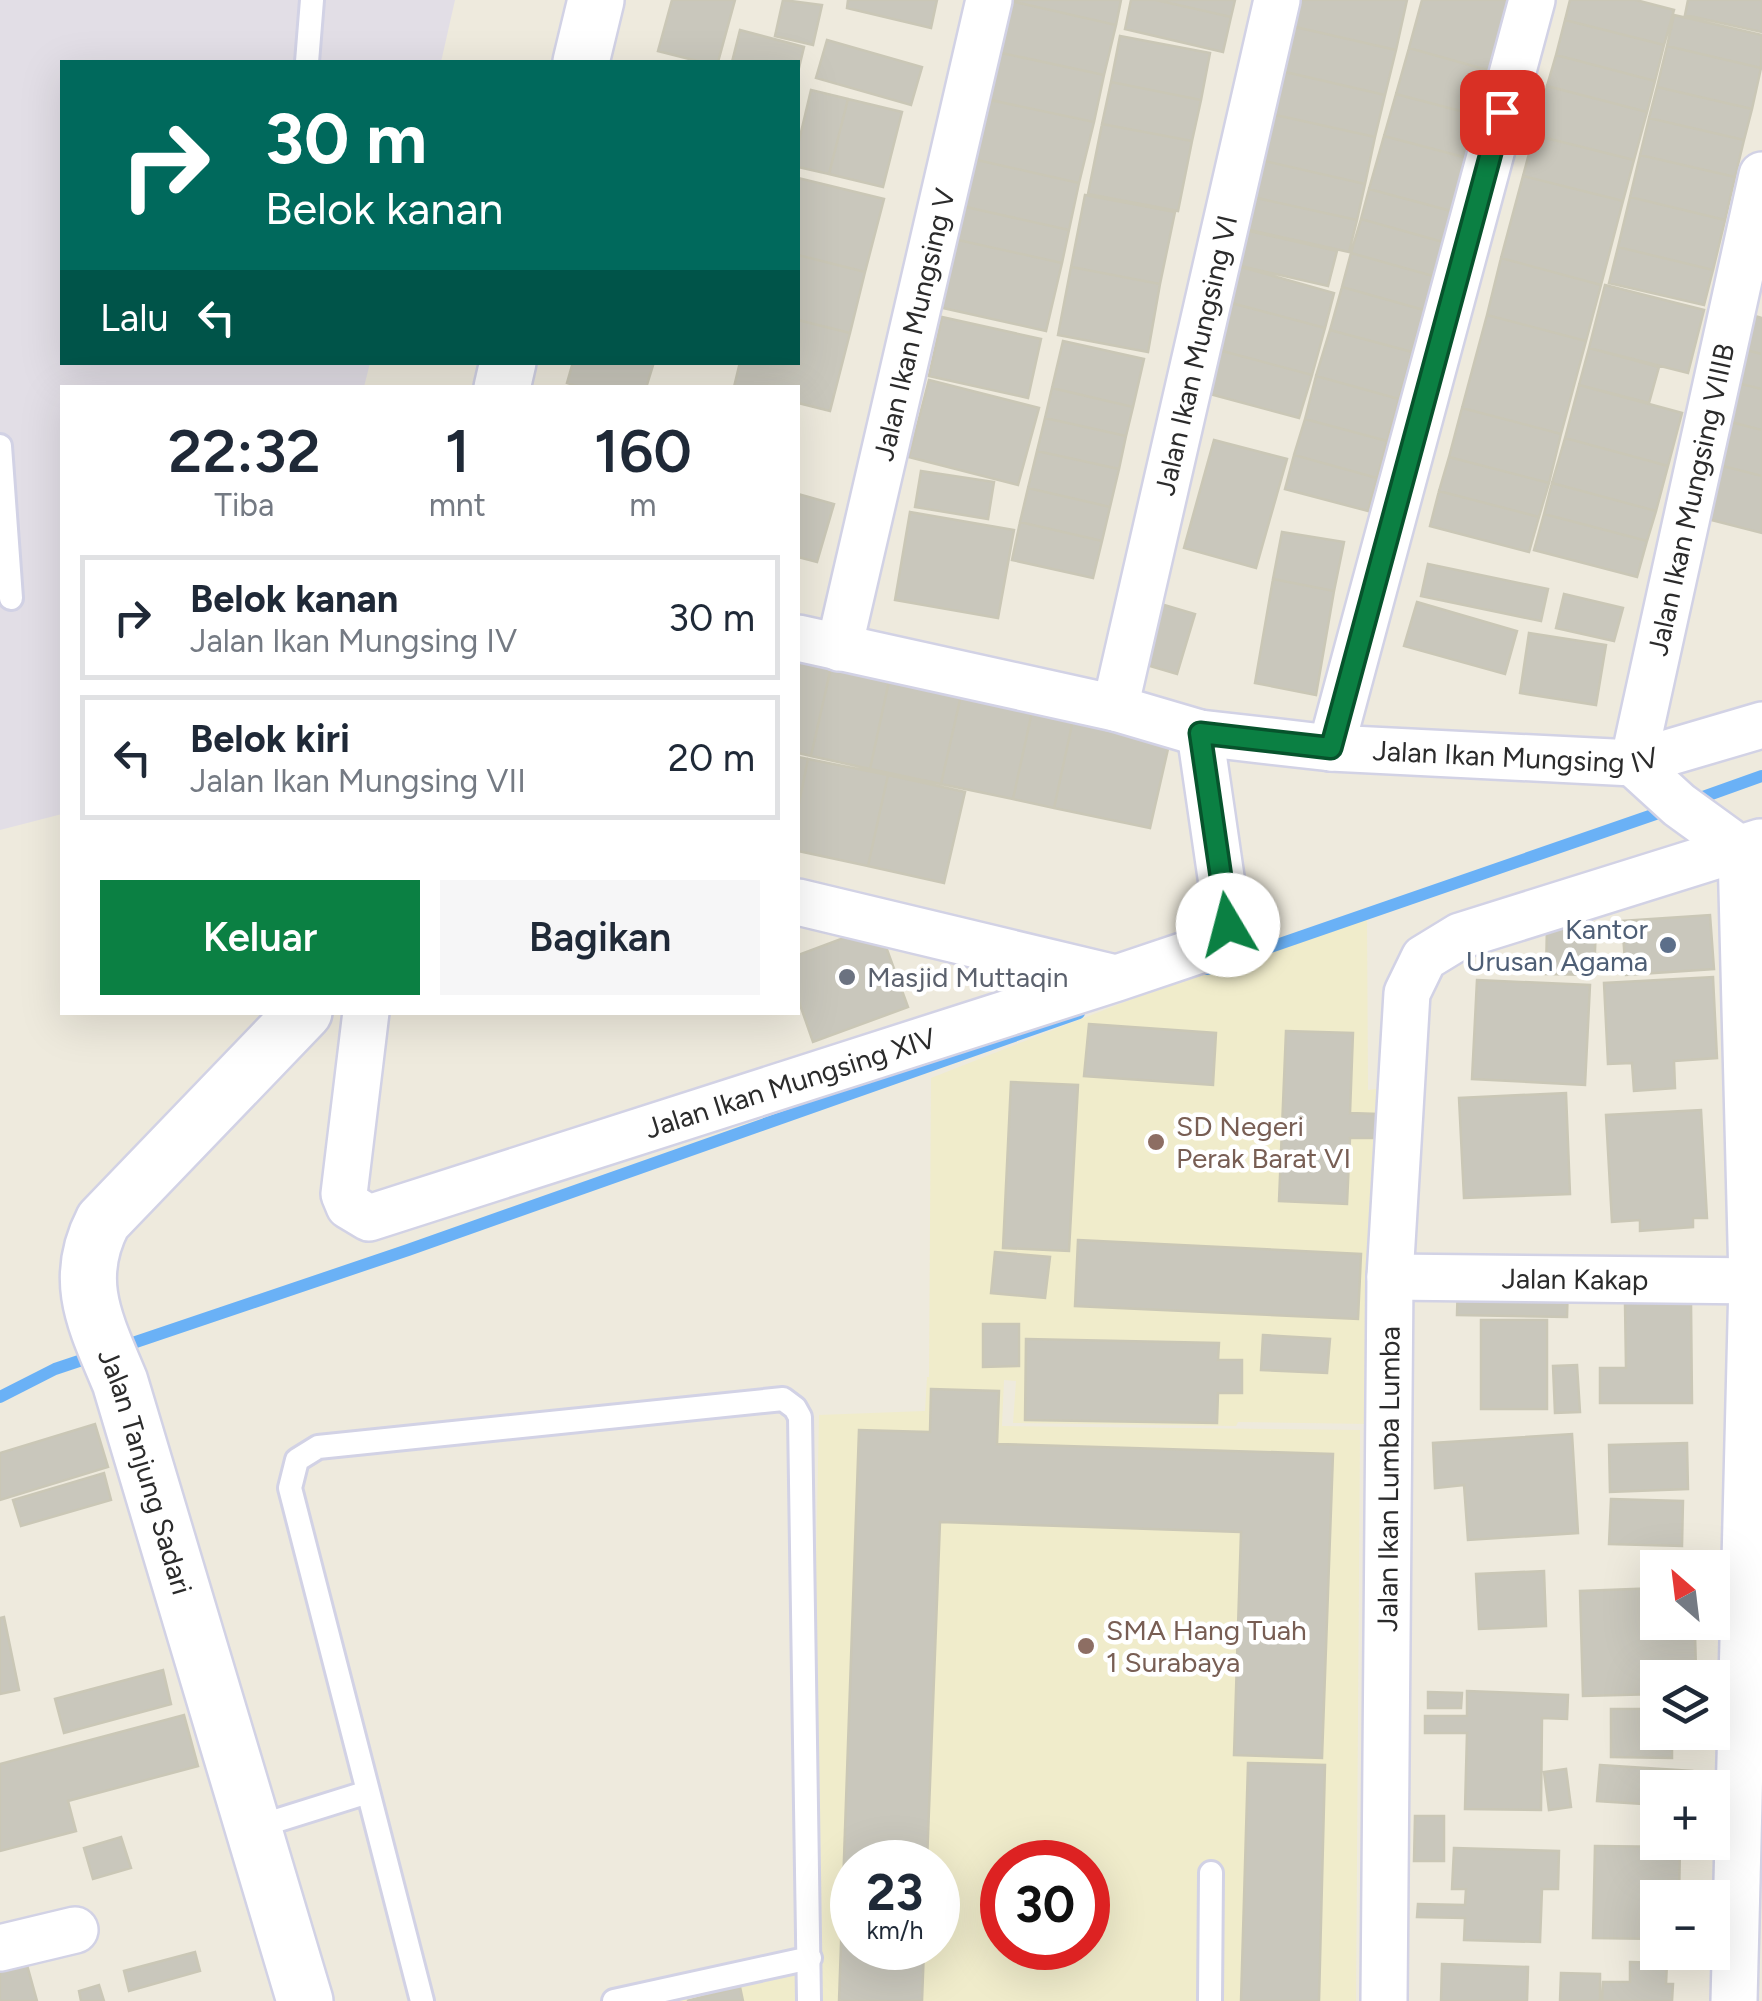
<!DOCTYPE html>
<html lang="id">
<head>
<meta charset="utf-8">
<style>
	body { margin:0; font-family:Figtree,sans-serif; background:#f6f6f7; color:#1f2937; height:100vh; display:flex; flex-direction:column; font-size:38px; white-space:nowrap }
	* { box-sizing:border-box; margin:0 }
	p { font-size:32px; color:#747a83 }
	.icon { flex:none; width:55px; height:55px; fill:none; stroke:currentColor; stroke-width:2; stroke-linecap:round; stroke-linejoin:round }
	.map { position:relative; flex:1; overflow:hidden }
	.drawer { position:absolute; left:60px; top:385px; width:740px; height:630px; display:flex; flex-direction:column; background:#fff; border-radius:0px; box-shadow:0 10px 40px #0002 }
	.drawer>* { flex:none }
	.top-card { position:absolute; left:60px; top:60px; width:740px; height:305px; border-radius:0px; box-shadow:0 10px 40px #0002; background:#00695c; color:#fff; overflow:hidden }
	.needle { width:65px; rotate:332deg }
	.controls { position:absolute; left:1640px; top:1550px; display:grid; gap:20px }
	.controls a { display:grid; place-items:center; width:90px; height:90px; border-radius:0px; background:#fff; box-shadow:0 10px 40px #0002; font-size:50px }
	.speed { position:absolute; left:830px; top:1840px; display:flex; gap:20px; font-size:50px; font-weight:700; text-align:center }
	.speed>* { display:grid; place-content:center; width:130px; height:130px; border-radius:50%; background:#fff; box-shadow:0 10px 40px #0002; line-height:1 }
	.speed small { font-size:25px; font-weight:400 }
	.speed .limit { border:15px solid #d22; background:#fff; color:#111 }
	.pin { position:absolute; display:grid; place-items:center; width:85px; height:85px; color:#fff; margin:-42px; border-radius:20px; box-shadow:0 5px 15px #0006 }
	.me { position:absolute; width:110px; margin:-55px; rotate:352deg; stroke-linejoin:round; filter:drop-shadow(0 0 8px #0008) }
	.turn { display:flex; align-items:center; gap:35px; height:210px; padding:0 40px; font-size:45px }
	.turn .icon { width:130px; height:130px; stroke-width:2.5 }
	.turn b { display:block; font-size:70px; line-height:85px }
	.then { display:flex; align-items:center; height:95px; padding:0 40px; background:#0003; gap:20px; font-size:38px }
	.eta { display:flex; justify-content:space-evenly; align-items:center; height:170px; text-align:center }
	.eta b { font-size:60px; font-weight:600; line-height:70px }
	.cta { display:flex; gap:20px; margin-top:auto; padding:20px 40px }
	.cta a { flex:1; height:115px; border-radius:0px; background:#0b8043; color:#fff; font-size:40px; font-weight:600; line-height:115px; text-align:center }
	.cta a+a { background:#f6f6f7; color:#1f2937 }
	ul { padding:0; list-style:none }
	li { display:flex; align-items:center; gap:30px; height:125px; margin:0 20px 15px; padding:0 20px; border:5px solid #e0e1e3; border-radius:0px }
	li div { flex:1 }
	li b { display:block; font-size:38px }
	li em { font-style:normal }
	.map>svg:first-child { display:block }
	.industrial { fill:#e2dee6 }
	.education { fill:#f0eccb; fill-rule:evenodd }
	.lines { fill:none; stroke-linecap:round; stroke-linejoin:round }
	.stream { stroke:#6ab1f6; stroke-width:12 }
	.building { fill:#c9c7bc; stroke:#cac7b6; stroke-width:2.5 }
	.lane-casing { stroke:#d2d2e5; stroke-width:28 }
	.street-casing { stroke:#d2d2e5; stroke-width:50 }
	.secondary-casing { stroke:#d2d2e5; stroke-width:60 }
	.lane { stroke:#fff; stroke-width:22 }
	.street { stroke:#fff; stroke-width:45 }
	.secondary { stroke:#fff; stroke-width:55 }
	.route-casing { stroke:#07532c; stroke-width:25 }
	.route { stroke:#0b8043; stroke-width:18 }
	.service-dot { fill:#5c6f8a; stroke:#fff; stroke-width:4 }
	.worship-dot { fill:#6b7280; stroke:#fff; stroke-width:4 }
	.education-dot { fill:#8d6e63; stroke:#fff; stroke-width:4 }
	.labels { text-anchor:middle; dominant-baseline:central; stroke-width:9; stroke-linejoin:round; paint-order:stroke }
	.street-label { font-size:28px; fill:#2b2b2b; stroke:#fff }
	.service-label { font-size:28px; fill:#4e5e75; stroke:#fff; text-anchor:end }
	.worship-label { font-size:28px; fill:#5b616d; stroke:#fff; text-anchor:start }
	.education-label { font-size:28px; fill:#785e54; stroke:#fff; text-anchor:start }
</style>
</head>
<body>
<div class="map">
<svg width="1762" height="2001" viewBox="0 0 1762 2001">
	<rect width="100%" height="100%" fill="#eeeadd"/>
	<path class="industrial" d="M 0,0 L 455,0 L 441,62 L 62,62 L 62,362 L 370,363 L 364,387 L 62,388 L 62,814 L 0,830 Z"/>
	<path class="education" d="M 1367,918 L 1368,1090 L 1384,1088 L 1370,1424 L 1238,1422 L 1236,1426 L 1013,1423 L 1016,1381 L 1004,1380 L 1002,1426 L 1360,1430 L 1356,2001 L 604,2001 L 808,1958 L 819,1415 L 925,1411 L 927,1377 L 929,1377 L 931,1078 L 1132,999 ZM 852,1862 L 938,1862 L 938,1948 L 852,1948 ZM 1002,1862 L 1088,1862 L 1088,1948 L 1002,1948 Z"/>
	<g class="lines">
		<path class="stream" d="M 1689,802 L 1762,776
			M 1207,969 L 1670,809
			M 121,1347 L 408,1250 L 1079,1013
			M 0,1397 L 55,1369 L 97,1355"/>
	</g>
	<path class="building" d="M 672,0 L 735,0 L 718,62 L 701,62 L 658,51 Z
		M 783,0 L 822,5 L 813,45 L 775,36 Z
		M 848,0 L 937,0 L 931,28 L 847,8 Z
		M 1006,0 L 1121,0 L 1116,25 Z
		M 1006,0 L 1116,25 L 1104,75 L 992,51 Z
		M 1131,0 L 1156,0 L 1231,17 L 1223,52 L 1125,29 Z
		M 1156,0 L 1235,0 L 1231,17 Z
		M 1297,0 L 1407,0 L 1396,50 L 1291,26 Z
		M 1422,0 L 1511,0 L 1491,71 L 1409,48 Z
		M 1570,0 L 1636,0 L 1674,10 L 1664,45 L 1565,20 Z
		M 1688,0 L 1762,0 L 1762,32 L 1685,15 Z
		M 1674,15 L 1762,35 L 1761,68 L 1667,46 Z
		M 1565,20 L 1664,45 L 1655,81 L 1556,55 Z
		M 1291,26 L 1396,50 L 1385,95 L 1281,71 Z
		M 740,30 L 804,47 L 798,72 L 798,62 L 732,62 Z
		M 1120,36 L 1210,53 L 1201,100 L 1111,82 Z
		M 827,40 L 922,67 L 911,105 L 816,78 Z
		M 1667,46 L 1761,68 L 1752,109 L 1657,87 Z
		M 1409,48 L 1491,71 L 1479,116 L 1396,94 Z
		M 992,51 L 1104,75 L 1094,122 L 981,98 Z
		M 1556,55 L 1655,81 L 1647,112 L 1547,86 Z
		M 1281,71 L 1385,95 L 1375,137 L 1271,114 Z
		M 1111,82 L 1201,100 L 1192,141 L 1102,124 Z
		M 1547,86 L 1647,112 L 1634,160 L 1534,135 Z
		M 1657,87 L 1752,109 L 1744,140 L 1649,118 Z
		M 811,90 L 848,99 L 829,174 L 798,167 L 798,145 Z
		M 1396,94 L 1479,116 L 1467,158 L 1384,136 Z
		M 981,98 L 1094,122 L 1079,183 L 968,158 Z
		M 848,99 L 902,112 L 883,187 L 829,174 Z
		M 1271,114 L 1375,137 L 1365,184 L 1260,160 Z
		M 1649,118 L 1744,140 L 1735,177 L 1640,155 Z
		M 1102,124 L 1192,141 L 1178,211 L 1088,194 Z
		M 1534,135 L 1634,160 L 1623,201 L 1523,176 Z
		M 1384,136 L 1467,158 L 1451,211 L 1369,189 Z
		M 1640,155 L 1735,177 L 1725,220 L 1630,197 Z
		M 968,158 L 1079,183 L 1069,230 L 957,205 Z
		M 1260,160 L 1365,184 L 1357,220 L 1252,197 Z
		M 1523,176 L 1623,201 L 1601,285 L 1501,258 Z
		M 798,178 L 884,199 L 865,272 L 798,255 Z
		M 1369,189 L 1451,211 L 1443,242 L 1361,219 Z
		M 1085,195 L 1175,212 L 1160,284 L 1071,267 Z
		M 1252,197 L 1357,220 L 1349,252 L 1245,229 Z
		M 1630,197 L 1725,220 L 1713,270 L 1618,247 Z
		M 957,205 L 1069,230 L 1062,263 L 949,238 Z
		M 1361,219 L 1443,242 L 1433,276 L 1351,253 Z
		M 1245,230 L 1337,251 L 1328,286 L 1236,265 Z
		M 949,238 L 1062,263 L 1046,331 L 934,306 Z
		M 1618,247 L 1713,270 L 1704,305 L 1609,283 Z
		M 1351,253 L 1433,276 L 1424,310 L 1342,287 Z
		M 798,255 L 865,272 L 850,333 L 798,320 Z
		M 1501,258 L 1601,285 L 1586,341 L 1487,315 Z
		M 1234,265 L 1334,293 L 1325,328 L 1224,301 Z
		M 1071,267 L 1160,284 L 1148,352 L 1058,335 Z
		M 1605,285 L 1704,310 L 1688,373 L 1589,348 Z
		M 1342,287 L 1424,310 L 1412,352 L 1330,330 Z
		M 1224,301 L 1325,328 L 1312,375 L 1211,348 Z
		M 1487,315 L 1586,341 L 1561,434 L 1462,408 Z
		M 1755,316 L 1762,318 L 1762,354 L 1746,350 Z
		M 942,317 L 1041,339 L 1028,398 L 929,376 Z
		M 798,320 L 850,333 L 830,411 L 798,403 L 798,388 L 734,387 L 740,362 L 798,362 Z
		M 1330,330 L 1412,352 L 1399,399 L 1316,376 Z
		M 1063,341 L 1144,359 L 1133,407 L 1052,388 Z
		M 1211,348 L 1312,375 L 1299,418 L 1199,391 Z
		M 1589,348 L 1659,367 L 1649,403 L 1579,385 Z
		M 1746,350 L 1762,354 L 1762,389 L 1737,383 Z
		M 573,362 L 654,362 L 646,388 L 583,388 L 567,383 Z
		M 1316,376 L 1399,399 L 1387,441 L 1305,419 Z
		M 929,380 L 1039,408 L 1018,485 L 909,457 Z
		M 1737,383 L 1762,389 L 1762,430 L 1727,421 Z
		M 1579,385 L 1682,413 L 1668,466 L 1565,438 Z
		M 1052,388 L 1133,407 L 1126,436 L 1045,418 Z
		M 1462,408 L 1561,434 L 1549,483 L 1449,457 Z
		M 1045,418 L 1126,436 L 1119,469 L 1037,451 Z
		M 1305,419 L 1387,441 L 1377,478 L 1294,455 Z
		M 1727,421 L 1762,430 L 1762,476 L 1715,464 Z
		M 1565,438 L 1668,466 L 1656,511 L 1552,483 Z
		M 1214,440 L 1287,459 L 1256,568 L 1184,548 Z
		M 1037,451 L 1119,469 L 1110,507 L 1028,488 Z
		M 1294,455 L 1377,478 L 1368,511 L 1285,489 Z
		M 1449,457 L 1549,483 L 1539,517 L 1439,491 Z
		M 1715,464 L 1762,476 L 1762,533 L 1700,517 Z
		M 921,471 L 994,482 L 988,519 L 915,507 Z
		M 1552,483 L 1656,511 L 1647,541 L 1544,514 Z
		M 1028,488 L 1110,507 L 1102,541 L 1020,522 Z
		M 1439,491 L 1539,517 L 1529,552 L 1430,526 Z
		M 798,494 L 834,504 L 817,562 L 798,557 Z
		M 910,512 L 1014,530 L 998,618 L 895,600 Z
		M 1544,514 L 1647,541 L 1637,577 L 1534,550 Z
		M 1020,522 L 1102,541 L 1093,578 L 1012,560 Z
		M 1282,532 L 1344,542 L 1334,591 L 1273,579 Z
		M 1428,564 L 1548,589 L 1541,621 L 1421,596 Z
		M 1273,579 L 1334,591 L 1316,695 L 1255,683 Z
		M 1564,594 L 1623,608 L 1614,641 L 1556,628 Z
		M 1154,602 L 1195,614 L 1177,674 L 1136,662 Z
		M 1417,602 L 1517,631 L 1505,674 L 1404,646 Z
		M 1529,633 L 1606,645 L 1596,705 L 1520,693 Z
		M 798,647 L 834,654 L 811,756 L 798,753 Z
		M 834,654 L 892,667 L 870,769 L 811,756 Z
		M 892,667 L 964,682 L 941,784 L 870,769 Z
		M 964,682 L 1035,698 L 1013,799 L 941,784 Z
		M 1035,698 L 1076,706 L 1054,808 L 1013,799 Z
		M 1076,706 L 1173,727 L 1150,828 L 1054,808 Z
		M 798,757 L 808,759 L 798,808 Z
		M 808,759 L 888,775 L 868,866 L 798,851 L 798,808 Z
		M 888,775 L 965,792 L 944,883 L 868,866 Z
		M 1710,915 L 1714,969 L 1626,975 L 1622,921 Z
		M 878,925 L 908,1007 L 813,1042 L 798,999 L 798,955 Z
		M 1547,925 L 1596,926 L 1594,975 L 1546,974 Z
		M 1713,977 L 1717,1058 L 1674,1061 L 1675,1088 L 1634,1091 L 1632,1063 L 1608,1064 L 1604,983 Z
		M 1477,980 L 1590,985 L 1585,1085 L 1472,1079 Z
		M 1089,1024 L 1216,1033 L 1213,1085 L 1084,1076 Z
		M 1286,1031 L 1353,1033 L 1350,1113 L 1378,1114 L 1377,1138 L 1350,1138 L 1347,1204 L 1279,1201 Z
		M 1011,1082 L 1078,1085 L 1069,1251 L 1003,1248 Z
		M 1566,1093 L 1570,1194 L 1464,1198 L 1459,1098 Z
		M 1701,1110 L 1707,1218 L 1693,1218 L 1693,1227 L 1640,1231 L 1640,1220 L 1612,1222 L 1606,1115 Z
		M 1078,1240 L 1361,1254 L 1358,1319 L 1075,1306 Z
		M 995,1252 L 1050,1257 L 1045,1298 L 991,1293 Z
		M 1458,1279 L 1568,1282 L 1567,1317 L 1457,1315 Z
		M 1691,1302 L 1692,1403 L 1600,1403 L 1600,1368 L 1626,1368 L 1625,1303 Z
		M 1481,1320 L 1547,1320 L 1547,1409 L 1481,1409 Z
		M 983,1324 L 1019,1324 L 1019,1366 L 983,1367 Z
		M 1263,1335 L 1330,1339 L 1327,1373 L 1261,1370 Z
		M 1026,1339 L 1219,1343 L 1218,1360 L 1242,1360 L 1242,1393 L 1218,1393 L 1217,1423 L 1025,1420 Z
		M 1577,1365 L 1580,1412 L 1555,1413 L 1553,1366 Z
		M 931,1389 L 999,1391 L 997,1444 L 1333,1454 L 1322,1758 L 1234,1755 L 1241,1532 L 940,1522 L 927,1862 L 852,1862 L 852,1948 L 924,1948 L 922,2001 L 839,2001 L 859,1430 L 930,1432 Z
		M 95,1424 L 108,1467 L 0,1500 L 0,1453 Z
		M 1572,1434 L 1578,1533 L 1468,1540 L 1464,1485 L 1435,1488 L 1433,1443 Z
		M 1687,1443 L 1688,1489 L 1610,1492 L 1609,1445 Z
		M 104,1473 L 111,1500 L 21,1526 L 13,1500 Z
		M 1611,1499 L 1683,1501 L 1682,1546 L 1609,1544 Z
		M 1544,1571 L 1546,1626 L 1479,1629 L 1476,1574 Z
		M 1658,1588 L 1658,1622 L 1677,1622 L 1677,1635 L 1695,1634 L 1696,1670 L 1678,1670 L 1678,1678 L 1658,1678 L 1658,1694 L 1583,1696 L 1580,1591 Z
		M 4,1617 L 19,1690 L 0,1694 L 0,1618 Z
		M 163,1670 L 171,1704 L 64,1733 L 55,1699 Z
		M 1467,1691 L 1568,1695 L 1567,1719 L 1542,1718 L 1541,1810 L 1465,1809 L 1467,1733 L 1425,1733 L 1425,1716 L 1467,1716 Z
		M 1428,1692 L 1462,1693 L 1461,1708 L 1428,1708 Z
		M 1611,1709 L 1658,1709 L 1658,1732 L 1672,1732 L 1672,1758 L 1611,1757 Z
		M 184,1715 L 198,1766 L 68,1801 L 76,1831 L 0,1851 L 0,1764 Z
		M 1248,1763 L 1325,1765 L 1319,2001 L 1241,2001 Z
		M 1600,1765 L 1692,1771 L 1691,1788 L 1658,1788 L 1658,1805 L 1597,1801 Z
		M 1566,1769 L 1571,1807 L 1549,1810 L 1544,1772 Z
		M 1415,1816 L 1444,1816 L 1444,1861 L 1414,1861 Z
		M 121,1837 L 131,1868 L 93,1879 L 84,1848 Z
		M 1595,1846 L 1680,1847 L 1679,1898 L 1658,1898 L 1658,1939 L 1593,1938 Z
		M 1454,1848 L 1559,1851 L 1558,1889 L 1542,1889 L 1540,1942 L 1464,1940 L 1465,1918 L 1417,1917 L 1418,1904 L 1465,1905 L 1466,1889 L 1452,1889 Z
		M 22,1947 L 37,2001 L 0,2001 L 0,1953 Z
		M 195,1952 L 200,1971 L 129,1991 L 124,1971 Z
		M 1630,1962 L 1667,1963 L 1666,1984 L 1673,1984 L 1672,2001 L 1602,2001 L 1603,1982 L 1630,1982 Z
		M 1442,1964 L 1528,1967 L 1527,2001 L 1441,2001 Z
		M 1561,1973 L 1600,1974 L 1600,2001 L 1560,2001 Z
		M 99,1985 L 104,2001 L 81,2001 L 79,1991 Z
		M 740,1987 L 743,2001 L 687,2001 Z"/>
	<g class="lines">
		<g class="lane-casing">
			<path id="lane" d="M 307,62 L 312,0
				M 0,446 L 11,598
				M 253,1828 L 368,1792
				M 422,2001 L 290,1488 L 297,1460 L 318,1447 L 783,1399 L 795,1408 L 800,1417 L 809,2001
				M 614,2001 L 810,1958
				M 1210,2001 L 1211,1873"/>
		</g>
		<g class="street-casing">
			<g id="street">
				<path id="s1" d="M 798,638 L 1115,708 L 1200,733 L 1331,748 L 1633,763 L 1762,725"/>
				<path id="s2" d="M 839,648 L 989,0"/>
				<path id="s3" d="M 1115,708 L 1277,0"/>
				<path d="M 1331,748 L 1532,0"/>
				<path d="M 798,902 L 1115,978"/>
				<path id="s4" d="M 366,1012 L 344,1194 L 349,1206 L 369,1218 L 1117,978 L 1206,948 L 1219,940 L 1228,925 L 1200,733"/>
				<path id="s5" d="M 1390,1277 L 1762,1281"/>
				<path d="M 0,1948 L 75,1930"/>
				<path id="s6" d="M 1384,2001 L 1390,1277 L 1407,993 L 1424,958 L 1460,936 L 1760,842"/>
				<path id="s7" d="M 1734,2001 L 1752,1281 L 1741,850 L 1679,805 L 1633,763 L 1762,175"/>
			</g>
		</g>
		<g class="secondary-casing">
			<g id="secondary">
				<path d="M 581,62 L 596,0"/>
				<path d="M 502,388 L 508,362"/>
				<path id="s8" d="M 304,1012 L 103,1221 C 72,1281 96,1324 120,1382 L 305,2001"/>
			</g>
		</g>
		<use href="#lane" class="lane"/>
		<use href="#street" class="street"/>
		<use href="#secondary" class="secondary"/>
	</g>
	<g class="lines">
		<g class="route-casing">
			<path id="route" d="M 1228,925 L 1200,733 L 1331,748 L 1502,112"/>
		</g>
		<use href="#route" class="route"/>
	</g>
	<circle class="service-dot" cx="1668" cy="945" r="10"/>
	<circle class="worship-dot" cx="847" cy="977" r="10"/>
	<g class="education-dot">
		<circle cx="1156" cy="1142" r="10"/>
		<circle cx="1086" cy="1646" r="10"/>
	</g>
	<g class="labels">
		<g class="street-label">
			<text stroke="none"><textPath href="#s2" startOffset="332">Jalan Ikan Mungsing V</textPath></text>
			<text stroke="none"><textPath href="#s3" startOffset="362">Jalan Ikan Mungsing VI</textPath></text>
			<text stroke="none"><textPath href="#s7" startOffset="1560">Jalan Ikan Mungsing VIIIB</textPath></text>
			<text stroke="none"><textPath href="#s1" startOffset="730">Jalan Ikan Mungsing IV</textPath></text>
			<text stroke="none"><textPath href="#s4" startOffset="662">Jalan Ikan Mungsing XIV</textPath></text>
			<text stroke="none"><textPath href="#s5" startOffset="185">Jalan Kakap</textPath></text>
			<text stroke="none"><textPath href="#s8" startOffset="552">Jalan Tanjung Sadari</textPath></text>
			<text stroke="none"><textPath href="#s6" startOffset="522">Jalan Ikan Lumba Lumba</textPath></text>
		</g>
		<g class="service-label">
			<text x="1648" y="929">Kantor<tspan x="1648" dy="32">Urusan Agama</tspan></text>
		</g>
		<g class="worship-label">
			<text x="867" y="977">Masjid Muttaqin</text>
		</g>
		<g class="education-label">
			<text x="1176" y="1126">SD Negeri<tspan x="1176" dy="32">Perak Barat VI</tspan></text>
			<text x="1106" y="1630">SMA Hang Tuah<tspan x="1106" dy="32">1 Surabaya</tspan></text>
		</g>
	</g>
</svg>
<div class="controls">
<a><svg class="needle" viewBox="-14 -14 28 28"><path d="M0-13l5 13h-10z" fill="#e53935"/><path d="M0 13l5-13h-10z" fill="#747a83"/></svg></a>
<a><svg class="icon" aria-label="layers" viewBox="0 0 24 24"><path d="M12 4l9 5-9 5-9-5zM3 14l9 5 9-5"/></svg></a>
<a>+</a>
<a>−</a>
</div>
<div class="speed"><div>23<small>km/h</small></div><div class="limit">30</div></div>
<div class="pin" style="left:1502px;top:112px;background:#d93025"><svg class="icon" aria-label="arrive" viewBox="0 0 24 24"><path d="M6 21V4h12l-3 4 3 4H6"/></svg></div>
<svg class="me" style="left:1228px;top:925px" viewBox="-20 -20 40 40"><circle r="19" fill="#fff"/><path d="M0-13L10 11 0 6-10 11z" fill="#0b8043"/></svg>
<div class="top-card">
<div class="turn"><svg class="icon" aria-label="right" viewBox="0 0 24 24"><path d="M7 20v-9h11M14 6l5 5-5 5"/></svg><div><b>30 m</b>Belok kanan</div></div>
<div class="then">Lalu<svg class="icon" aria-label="left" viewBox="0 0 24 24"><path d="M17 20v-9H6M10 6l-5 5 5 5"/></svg></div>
</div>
<section class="drawer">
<div class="eta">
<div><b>22:32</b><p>Tiba</p></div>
<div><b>1</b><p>mnt</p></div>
<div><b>160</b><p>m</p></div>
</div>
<ul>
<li><svg class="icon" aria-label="right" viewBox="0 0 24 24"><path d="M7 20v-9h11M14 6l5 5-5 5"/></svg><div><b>Belok kanan</b><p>Jalan Ikan Mungsing IV</p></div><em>30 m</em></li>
<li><svg class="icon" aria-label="left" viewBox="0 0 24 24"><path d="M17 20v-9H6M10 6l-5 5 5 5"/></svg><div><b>Belok kiri</b><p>Jalan Ikan Mungsing VII</p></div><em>20 m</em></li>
</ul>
<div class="cta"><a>Keluar</a><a>Bagikan</a></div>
</section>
</div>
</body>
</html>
